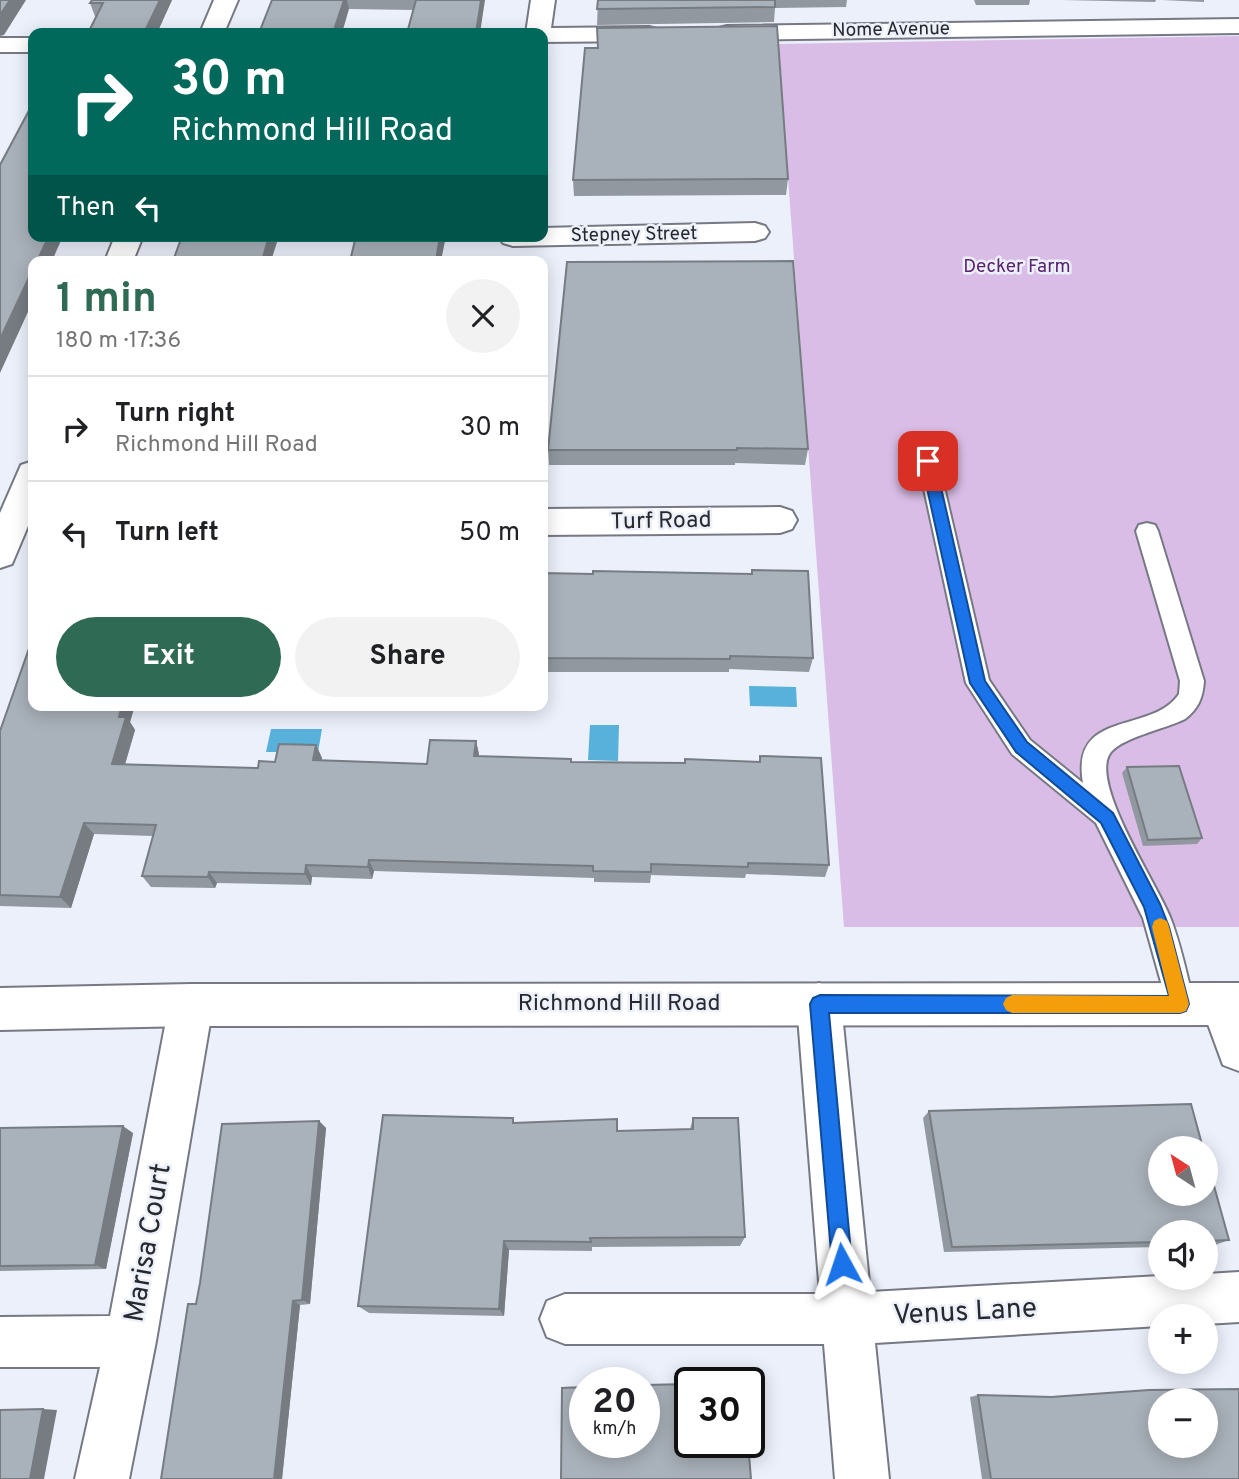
<!DOCTYPE html>
<html lang="en">
<head>
<meta charset="utf-8">
<style>
	body { margin:0; font-family:Overpass,sans-serif; background:#f2f2f2; color:#202124; height:100vh; display:flex; flex-direction:column; font-size:26px; white-space:nowrap }
	* { box-sizing:border-box; margin:0 }
	p { font-size:23px; color:#757577 }
	.icon { flex:none; width:38px; height:38px; fill:none; stroke:currentColor; stroke-width:2; stroke-linecap:round; stroke-linejoin:round }
	.map { position:relative; flex:1; overflow:hidden }
	.details { position:absolute; left:28px; top:256px; width:520px; height:455px; display:flex; flex-direction:column; background:#fff; border-radius:14px; box-shadow:0 4px 18px #0003 }
	.details>* { flex:none }
	.banner { position:absolute; left:28px; top:28px; width:520px; height:214px; border-radius:14px; box-shadow:0 4px 18px #0003; background:#00695c; color:#fff; overflow:hidden }
	.needle { width:46px; rotate:324deg }
	.controls { position:absolute; left:1148px; top:1136px; display:grid; gap:14px }
	.controls a { display:grid; place-items:center; width:70px; height:70px; border-radius:50%; background:#fff; box-shadow:0 4px 18px #0003; font-size:35px }
	.speed { position:absolute; left:569px; top:1367px; display:flex; gap:14px; font-size:35px; font-weight:700; text-align:center }
	.speed>* { display:grid; place-content:center; width:91px; height:91px; border-radius:50%; background:#fff; box-shadow:0 4px 18px #0003; line-height:1 }
	.speed small { font-size:18px; font-weight:400 }
	.speed .limit { border:4px solid #111; border-radius:10px; background:#fff; color:#111 }
	.pin { position:absolute; display:grid; place-items:center; width:60px; height:60px; color:#fff; margin:-30px; border-radius:14px; box-shadow:0 4px 10px #0006 }
	.me { position:absolute; width:77px; margin:-38px; rotate:355deg; stroke-linejoin:round; filter:drop-shadow(0 0 5px #0008) }
	.turn { display:flex; align-items:center; gap:24px; height:147px; padding:0 28px; font-size:32px }
	.turn .icon { width:91px; height:91px; stroke-width:2.5 }
	.turn b { display:block; font-size:49px; line-height:60px }
	.then { display:flex; align-items:center; height:66px; padding:0 28px; background:#0003; gap:14px; font-size:26px }
	.round { display:grid; place-items:center; flex:none; width:74px; height:74px; border-radius:37px; background:#f2f2f2 }
	.overview { display:flex; align-items:center; justify-content:space-between; height:119px; padding:0 28px }
	h1 { font-size:42px; font-weight:700; line-height:52px; color:#2f6a54 }
	.action { display:flex; gap:14px; margin-top:auto; padding:14px 28px }
	.action a { flex:1; height:80px; border-radius:42px; background:#2f6a54; color:#fff; font-size:28px; font-weight:700; line-height:80px; text-align:center }
	.action a+a { background:#f2f2f2; color:#202124 }
	ul { padding:0; list-style:none }
	li { display:flex; align-items:center; gap:21px; height:105px; padding:0 28px; border-top:2px solid #e0e0e0 }
	li div { flex:1 }
	li b { display:block; font-size:26px }
	li em { font-style:normal }
	.map>svg:first-child { display:block }
	.green { fill:#dabde6 }
	.water { fill:#58b1da }
	.lines { fill:none; stroke-linecap:round; stroke-linejoin:round }
	.service-casing { stroke:#767983; stroke-width:4 }
	.minor-casing { stroke:#767983; stroke-width:4 }
	.tertiary-casing { stroke:#767983; stroke-width:4 }
	.service { fill:#fff; fill-rule:evenodd }
	.minor { fill:#fff; fill-rule:evenodd }
	.tertiary { fill:#fff; fill-rule:evenodd }
	.wall { fill:#9198a0 }
	.shaded-wall { fill:#767c82 }
	.building { fill:#a9b1ba; stroke:#767c82; stroke-width:2; fill-rule:evenodd }
	.route { fill:#1a73e8; stroke:#114b97; stroke-width:2 }
	.slow { fill:#f59e0b }
	.labels { text-anchor:middle; dominant-baseline:central; stroke-width:5; stroke-linejoin:round; paint-order:stroke }
	.far-street-label { font-size:19px; fill:#28292d; stroke:#ecf0fb }
	.far-park-label { font-size:19px; fill:#5b226e; stroke:#ecf0fb }
	.street-label { font-size:23px; fill:#28292d; stroke:#ecf0fb }
	.near-street-label { font-size:28px; fill:#28292d; stroke:#ecf0fb }
</style>
</head>
<body>
<div class="map">
<svg width="1239" height="1479" viewBox="0 0 1239 1479">
	<rect width="100%" height="100%" fill="#ecf0fb"/>
	<path class="green" d="M 1239,36 L 1239,927 L 844,927 L 778,44 Z"/>
	<path class="water" d="M 749,686 L 796,687 L 797,707 L 750,706 Z
		M 590,725 L 619,725 L 618,761 L 588,760 Z
		M 271,729 L 322,729 L 318,752 L 266,752 Z"/>
	<g class="lines">
		<g class="service-casing">
			<path id="service" d="M 928,453 L 935,456 L 938,461 L 989,680 L 1030,740 L 1083,783 C 1070,708 1152,735 1179,694 L 1180,681 L 1136,531 L 1139,525 L 1147,523 L 1155,525 L 1158,531 L 1204,681 C 1203,698 1198,709 1185,719 C 1166,729 1118,738 1109,755 C 1092,787 1157,884 1170,917 C 1181,945 1187,975 1194,1004 L 1190,1014 L 1180,1018 L 1170,1014 L 1143,918 L 1096,823 L 1012,754 L 966,683 L 918,461 L 921,456 Z"/>
		</g>
		<g class="minor-casing">
			<path id="minor" d="M 214,0 L 238,0 L 224,33 L 200,33 Z
				M 531,0 L 555,0 L 551,28 L 649,27 L 657,29 L 661,34 L 657,39 L 649,41 L 542,42 L 542,33 L 526,33 Z
				M 1239,19 L 1239,33 L 727,40 L 719,38 L 715,33 L 719,28 L 727,26 Z
				M 0,38 L 33,38 L 33,52 L 0,52 Z
				M 755,223 L 765,226 L 769,232 L 765,238 L 755,241 L 513,246 L 503,243 L 499,237 L 542,236 L 542,228 Z
				M 115,236 L 143,236 L 133,261 L 105,261 Z
				M 33,461 L 33,514 L 12,564 L 0,568 L 0,513 L 21,465 Z
				M 780,507 L 792,511 L 797,520 L 792,529 L 780,533 L 542,535 L 542,509 Z
				M 819,983 L 835,989 L 841,1004 L 870,1292 L 1160,1276 L 1206,1278 L 1206,1274 L 1239,1272 L 1239,1322 L 1206,1324 L 1206,1316 L 1160,1316 L 1160,1326 L 875,1343 L 889,1479 L 835,1479 L 824,1344 L 565,1344 L 547,1337 L 540,1319 L 547,1301 L 565,1294 L 820,1294 L 797,1004 L 803,989 Z
				M 191,984 L 207,990 L 213,1005 L 156,1341 L 129,1479 L 75,1479 L 100,1367 L 0,1367 L 0,1317 L 110,1316 L 169,1005 L 175,990 Z
				M 1223,984 L 1239,991 L 1239,1071 L 1223,1065 L 1201,1005 L 1207,990 Z"/>
		</g>
		<g class="tertiary-casing">
			<path id="tertiary" d="M 1239,983 L 1239,1025 L 191,1026 L 0,1030 L 0,988 L 191,984 Z"/>
		</g>
		<use href="#service" class="service"/>
		<use href="#minor" class="minor"/>
		<use href="#tertiary" class="tertiary"/>
	</g>
	<path class="wall" d="M 92,0 L 172,0 L 157,33 L 96,19 L 90,3 Z
		M 272,0 L 485,0 L 485,1 L 413,10 L 349,9 Z
		M 598,0 L 847,0 L 846,7 L 775,8 L 774,22 L 597,25 Z
		M 974,0 L 1030,0 L 1029,5 L 976,5 Z
		M 1062,0 L 1156,0 L 1155,2 Z
		M 1162,0 L 1204,0 L 1204,2 Z
		M 788,179 L 786,195 L 574,196 L 573,180 Z
		M 567,262 L 808,449 L 805,465 L 735,463 L 735,465 L 549,465 L 548,450 Z
		M 752,570 L 813,658 L 809,672 L 729,669 L 729,672 L 542,672 L 542,573 L 751,574 Z
		M 33,705 L 135,705 L 130,722 L 135,730 L 125,765 L 258,768 L 316,745 L 322,758 L 321,761 L 427,764 L 476,741 L 479,756 L 571,762 L 685,763 L 759,761 L 760,756 L 829,865 L 825,877 L 746,874 L 745,878 L 651,875 L 650,883 L 594,882 L 594,878 L 374,871 L 372,879 L 312,877 L 311,885 L 217,883 L 215,888 L 151,887 L 142,876 L 153,836 L 94,834 L 71,908 L 0,906 L 0,731 Z
		M 1127,767 L 1202,838 L 1197,844 L 1143,846 L 1122,773 Z
		M 929,1111 L 1229,1240 L 1215,1245 L 1206,1246 L 1206,1232 L 1160,1232 L 1160,1247 L 944,1252 L 923,1118 Z
		M 693,1118 L 745,1237 L 740,1246 L 592,1247 L 592,1251 L 509,1250 L 504,1316 L 369,1313 L 358,1306 L 515,1123 L 617,1131 L 690,1129 Z
		M 319,1121 L 326,1128 L 310,1304 L 300,1305 L 282,1479 L 161,1479 L 196,1304 Z
		M 0,1128 L 133,1133 L 106,1269 L 0,1271 Z
		M 978,1395 L 1051,1397 L 1239,1479 L 982,1479 L 970,1397 Z"/>
	<path class="shaded-wall" d="M 10,0 L 26,0 L 4,35 L 0,36 L 0,15 Z
		M 160,0 L 172,0 L 157,33 L 144,33 Z
		M 344,0 L 347,0 L 349,9 L 342,33 L 333,33 Z
		M 481,0 L 485,0 L 480,33 L 476,33 Z
		M 49,236 L 63,236 L 52,261 L 37,261 Z
		M 269,236 L 279,236 L 271,261 L 262,261 Z
		M 440,236 L 446,236 L 441,261 L 436,261 Z
		M 33,269 L 33,301 L 0,373 L 0,339 Z
		M 122,705 L 135,705 L 130,722 L 135,730 L 121,777 L 112,764 L 119,717 Z
		M 476,741 L 479,754 L 477,768 L 474,756 Z
		M 316,745 L 322,758 L 319,773 L 313,760 Z
		M 84,823 L 94,834 L 71,908 L 60,897 Z
		M 369,860 L 374,871 L 372,879 L 368,867 Z
		M 306,865 L 312,877 L 311,885 L 305,874 Z
		M 209,872 L 217,883 L 215,888 L 208,877 Z
		M 319,1121 L 326,1128 L 310,1304 L 302,1300 Z
		M 123,1126 L 133,1133 L 106,1269 L 95,1265 Z
		M 504,1241 L 509,1250 L 504,1316 L 499,1309 Z
		M 293,1301 L 300,1305 L 282,1479 L 274,1479 Z
		M 43,1409 L 57,1410 L 44,1479 L 30,1479 Z"/>
	<path class="building" d="M 0,0 L 10,0 L 0,15 Z
		M 92,0 L 160,0 L 144,33 L 88,33 L 103,3 L 90,3 Z
		M 272,0 L 344,0 L 333,33 L 259,33 Z
		M 416,0 L 481,0 L 476,33 L 407,33 Z
		M 598,0 L 775,0 L 775,7 L 597,9 Z
		M 777,26 L 788,179 L 573,180 L 585,48 L 598,48 L 597,28 Z
		M 33,103 L 33,236 L 49,236 L 37,261 L 33,261 L 33,269 L 0,339 L 0,165 Z
		M 182,236 L 269,236 L 262,261 L 173,261 Z
		M 356,236 L 440,236 L 436,261 L 350,261 Z
		M 793,261 L 808,449 L 737,448 L 737,450 L 548,450 L 567,262 Z
		M 752,570 L 808,571 L 813,658 L 730,656 L 730,659 L 542,658 L 542,573 L 593,574 L 593,571 L 752,574 Z
		M 33,637 L 33,705 L 122,705 L 119,717 L 126,717 L 112,764 L 258,768 L 259,761 L 275,762 L 279,744 L 316,745 L 313,760 L 427,764 L 430,740 L 476,741 L 474,756 L 571,759 L 571,762 L 685,763 L 685,759 L 760,762 L 760,756 L 821,758 L 829,865 L 748,863 L 748,867 L 651,864 L 651,872 L 593,871 L 593,866 L 369,860 L 368,867 L 306,865 L 305,874 L 209,872 L 208,877 L 142,876 L 156,825 L 84,823 L 60,897 L 0,895 L 0,731 Z
		M 1179,766 L 1202,838 L 1148,840 L 1127,767 Z
		M 1191,1104 L 1203,1148 L 1160,1148 L 1160,1194 L 1206,1194 L 1206,1157 L 1229,1240 L 1206,1241 L 1206,1232 L 1160,1232 L 1160,1242 L 952,1247 L 929,1111 Z
		M 383,1115 L 513,1118 L 513,1123 L 617,1119 L 617,1131 L 693,1129 L 693,1118 L 738,1118 L 745,1237 L 590,1238 L 591,1242 L 504,1241 L 499,1309 L 358,1306 Z
		M 319,1121 L 302,1300 L 293,1301 L 274,1479 L 161,1479 L 188,1304 L 196,1304 L 200,1283 L 222,1124 Z
		M 123,1126 L 95,1265 L 0,1266 L 0,1128 Z
		M 690,1384 L 690,1442 L 748,1442 L 751,1479 L 561,1479 L 562,1388 L 584,1387 L 584,1442 L 644,1442 L 644,1385 Z
		M 1239,1389 L 1239,1479 L 991,1479 L 978,1395 L 1051,1397 L 1149,1390 ZM 1160,1400 L 1206,1400 L 1206,1446 L 1160,1446 Z
		M 43,1409 L 30,1479 L 0,1479 L 0,1410 Z"/>
	<path class="route" d="M 928,456 L 935,461 L 985,681 L 1027,742 L 1113,813 L 1160,904 L 1169,927 L 1189,1004 L 1186,1011 L 1180,1013 L 829,1013 L 852,1264 L 849,1271 L 842,1274 L 835,1271 L 832,1264 L 810,1004 L 813,998 L 820,995 L 1169,996 L 1144,907 L 1101,823 L 1016,752 L 970,683 L 921,461 Z"/>
	<path class="slow" d="M 1160,918 L 1167,921 L 1169,927 L 1189,1004 L 1186,1011 L 1180,1013 L 1012,1013 L 1006,1010 L 1003,1004 L 1006,998 L 1012,995 L 1169,996 L 1152,927 L 1154,921 Z"/>
	<g class="labels">
		<g class="far-street-label">
			<text transform="translate(891 30) rotate(-1)">Nome Avenue</text>
			<text transform="translate(634 235) rotate(-1)">Stepney Street</text>
		</g>
		<g class="far-park-label">
			<text x="1017" y="267">Decker Farm</text>
		</g>
		<g class="street-label">
			<text transform="translate(661 522) rotate(-1)">Turf Road</text>
			<text x="619" y="1004">Richmond Hill Road</text>
		</g>
		<g class="near-street-label">
			<text transform="translate(149 1243) rotate(-80)">Marisa Court</text>
			<text transform="translate(965 1313) rotate(-3)">Venus Lane</text>
		</g>
	</g>
</svg>
<div class="controls">
<a><svg class="needle" viewBox="-14 -14 28 28"><path d="M0-13l5 13h-10z" fill="#e53935"/><path d="M0 13l5-13h-10z" fill="#757577"/></svg></a>
<a><svg class="icon" aria-label="sound" viewBox="0 0 24 24"><path d="M4 9h4l5-4v14l-5-4H4zM17 9q2 3 0 6"/></svg></a>
<a>+</a>
<a>−</a>
</div>
<div class="speed"><div>20<small>km/h</small></div><div class="limit">30</div></div>
<div class="pin" style="left:928px;top:461px;background:#d93025"><svg class="icon" aria-label="arrive" viewBox="0 0 24 24"><path d="M6 21V4h12l-3 4 3 4H6"/></svg></div>
<svg class="me" style="left:842px;top:1264px" viewBox="-20 -20 40 40"><path d="M0-17L14 15 0 8-14 15z" fill="#1a73e8" stroke="#fff" stroke-width="4"/></svg>
<div class="banner">
<div class="turn"><svg class="icon" aria-label="right" viewBox="0 0 24 24"><path d="M7 20v-9h11M14 6l5 5-5 5"/></svg><div><b>30 m</b>Richmond Hill Road</div></div>
<div class="then">Then<svg class="icon" aria-label="left" viewBox="0 0 24 24"><path d="M17 20v-9H6M10 6l-5 5 5 5"/></svg></div>
</div>
<section class="details">
<div class="overview"><div><h1>1 min</h1><p>180 m · 17:36</p></div><a class="round"><svg class="icon" aria-label="close" viewBox="0 0 24 24"><path d="M6 6l12 12M18 6L6 18"/></svg></a></div>
<ul>
<li><svg class="icon" aria-label="right" viewBox="0 0 24 24"><path d="M7 20v-9h11M14 6l5 5-5 5"/></svg><div><b>Turn right</b><p>Richmond Hill Road</p></div><em>30 m</em></li>
<li><svg class="icon" aria-label="left" viewBox="0 0 24 24"><path d="M17 20v-9H6M10 6l-5 5 5 5"/></svg><div><b>Turn left</b></div><em>50 m</em></li>
</ul>
<div class="action"><a>Exit</a><a>Share</a></div>
</section>
</div>
</body>
</html>
